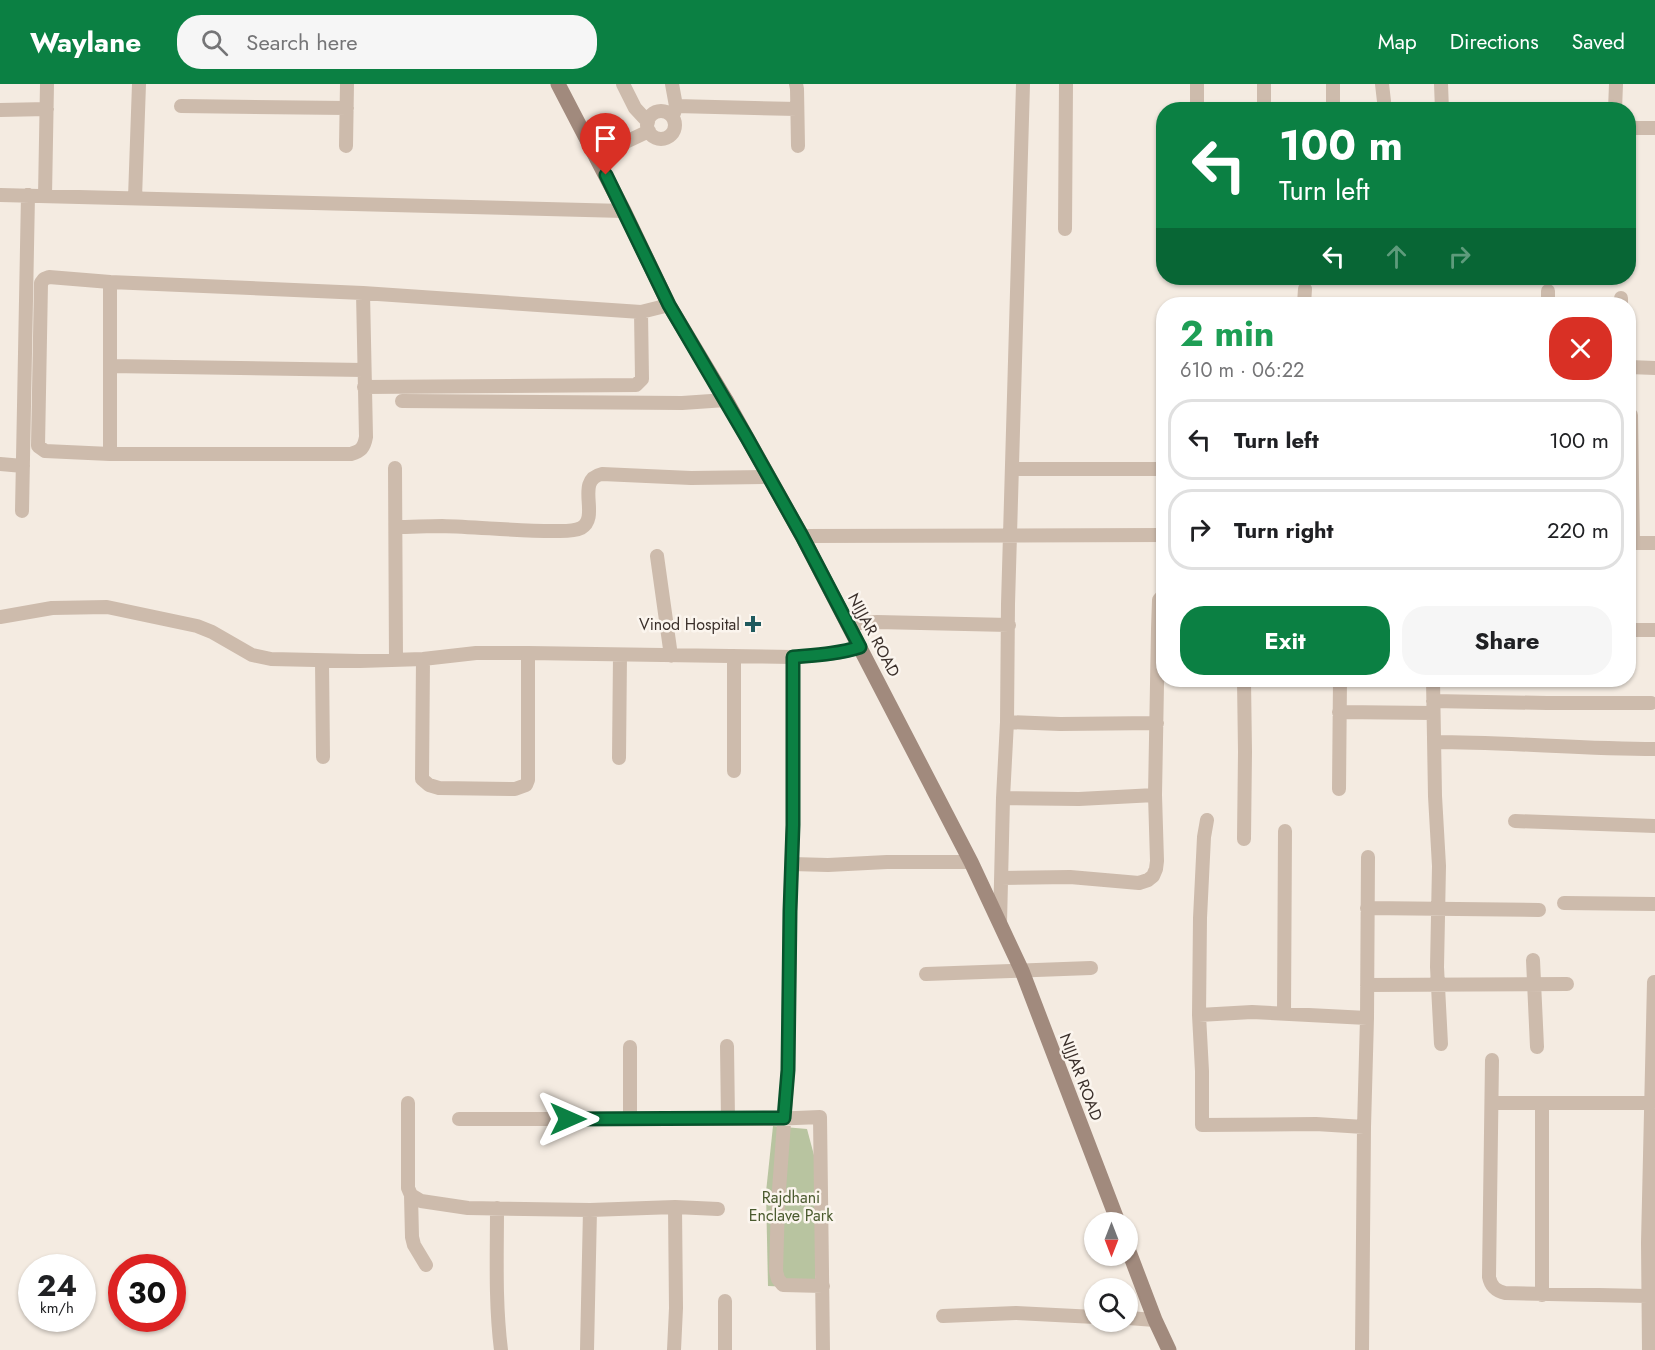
<!DOCTYPE html>
<html lang="en">
<head>
<meta charset="utf-8">
<style>
	body { margin:0; font-family:Jost,sans-serif; background:#f6f6f6; color:#202124; height:100vh; display:flex; flex-direction:column; font-size:22px; white-space:nowrap }
	* { box-sizing:border-box; margin:0 }
	p { font-size:20px; color:#757577 }
	.icon { flex:none; width:33px; height:33px; fill:none; stroke:currentColor; stroke-width:2; stroke-linecap:round; stroke-linejoin:round }
	.map { position:relative; flex:1; overflow:hidden }
	.panel { position:absolute; left:1156px; top:213px; width:480px; height:390px; display:flex; flex-direction:column; background:#fff; border-radius:24px; box-shadow:0 2px 4px #0004 }
	.panel>* { flex:none }
	.top-card { position:absolute; left:1156px; top:18px; width:480px; height:183px; border-radius:24px; box-shadow:0 2px 4px #0004; background:#0b8043; color:#fff; overflow:hidden }
	.needle { width:39px; rotate:180deg }
	.buttons { position:absolute; left:1084px; top:1128px; display:grid; gap:12px }
	.buttons a { display:grid; place-items:center; width:54px; height:54px; border-radius:50%; background:#fff; box-shadow:0 2px 4px #0004; font-size:30px }
	.speed { position:absolute; left:18px; top:1170px; display:flex; gap:12px; font-size:30px; font-weight:700; text-align:center }
	.speed>* { display:grid; place-content:center; width:78px; height:78px; border-radius:50%; background:#fff; box-shadow:0 2px 4px #0004; line-height:1 }
	.speed small { font-size:15px; font-weight:400 }
	.speed .limit { border:9px solid #d22; background:#fff; color:#111 }
	.pin { position:absolute; display:grid; place-items:center; width:51px; height:51px; color:#fff; margin:-62px -26px; border-radius:50% 50% 50% 0; rotate:-45deg; box-shadow:0 0 6px #0007 }
	.pin .icon { rotate:45deg }
	.me { position:absolute; width:66px; margin:-33px; rotate:90deg; stroke-linejoin:round; filter:drop-shadow(0 0 4px #0008) }
	.turn { display:flex; align-items:center; gap:21px; height:126px; padding:0 24px; font-size:27px }
	.turn .icon { width:78px; height:78px; stroke-width:2.5 }
	.turn b { display:block; font-size:42px; line-height:51px }
	.lanes { display:flex; align-items:center; height:57px; padding:0 24px; background:#0003; justify-content:center; gap:30px; direction:ltr }
	.lanes .off { opacity:.35 }
	.round { display:grid; place-items:center; flex:none; width:63px; height:63px; border-radius:24px; background:#f6f6f6 }
	.overview { display:flex; align-items:center; justify-content:space-between; height:102px; padding:0 24px }
	h1 { font-size:36px; font-weight:700; line-height:45px; color:#1e9e55 }
	.primary-button { display:flex; gap:12px; margin-top:auto; padding:12px 24px }
	.primary-button a { flex:1; height:69px; border-radius:24px; background:#0b8043; color:#fff; font-size:24px; font-weight:700; line-height:69px; text-align:center }
	.primary-button a+a { background:#f6f6f6; color:#202124 }
	ul { padding:0; list-style:none }
	li { display:flex; align-items:center; gap:18px; height:81px; margin:0 12px 9px; padding:0 12px; border:3px solid #e0e0e0; border-radius:24px }
	li div { flex:1 }
	li b { display:block; font-size:22px }
	li em { font-style:normal }
	header { display:flex; align-items:center; gap:36px; box-sizing:border-box; height:84px; padding:0 30px; background:#0b8043; color:#fff }
	header strong { font-size:28px }
	nav { display:flex; gap:33px; margin-inline-start:auto; font-size:21px }
	.search { width:420px; height:54px; background:#f6f6f6; display:flex; align-items:center; gap:15px; box-sizing:border-box; padding:0 21px; border-radius:24px; color:#757577; font-size:22px }
	.map>svg:first-child { display:block }
	.green { fill:#b8c4a0 }
	.lines { fill:none; stroke-linecap:round; stroke-linejoin:round }
	.street { stroke:#cdbbac; stroke-width:14 }
	.secondary { stroke:#a18a7d; stroke-width:15 }
	.route-casing { stroke:#07532c; stroke-width:15 }
	.route { stroke:#0b8043; stroke-width:10 }
	.poi-dot { fill:#1f5a5e; stroke:#fbf5ee; stroke-width:2 }
	.labels { text-anchor:middle; dominant-baseline:central; stroke-width:5; stroke-linejoin:round; paint-order:stroke }
	.poi-label { font-size:16px; fill:#3b302b; stroke:#fbf5ee; text-anchor:end }
	.street-label { font-size:16px; fill:#3b302b; stroke:#fbf5ee }
	.park-label { font-size:16px; fill:#4a5a2e; stroke:#fbf5ee }
</style>
</head>
<body>
<header>
<strong>Waylane</strong>
<div class="search"><svg class="icon" aria-label="search" viewBox="0 0 24 24"><circle cx="10" cy="10" r="6"/><path d="M15 15l6 6"/></svg>Search here</div>
<nav><a>Map</a><a>Directions</a><a>Saved</a></nav>
</header>
<div class="map">
<svg width="1655" height="1266" viewBox="0 0 1655 1266">
	<rect width="100%" height="100%" fill="#f4ebe1"/>
	<path class="green" d="M 773,1042 L 807,1045 L 815,1075 L 815,1204 L 768,1202 L 766,1108 Z"/>
	<g class="lines">
		<path class="street" d="M 623,0 L 635,24 L 648,38
			M 672,0 L 676,22 L 674,29
			M 796,0 L 797,5 L 798,62
			M 1197,0 L 1197,26
			M 1333,0 L 1333,26
			M 1382,0 L 1385,26
			M 1441,0 L 1442,26
			M 181,22 L 347,24
			M 676,22 L 797,25
			M 0,26 L 47,25
			M 1264,26 L 1264,0
			M 1615,26 L 1616,0
			M647 41a14 14 0 1 1 28 0a14 14 0 1 1-28 0Z
			M 1629,44 L 1655,44
			M 346,62 L 347,0
			M 596,72 L 649,47
			M 0,111 L 624,127
			M 45,112 L 47,0
			M 135,114 L 139,0
			M 1065,145 L 1066,0
			M 110,198 L 49,193 L 44,195 L 41,199 L 38,362 L 45,367 L 110,370 L 351,370 C 361,367 364,364 366,353 L 363,209
			M 1548,207 L 1548,220
			M 1304,220 L 1305,205
			M 1621,220 L 1621,214
			M 110,282 L 363,286
			M 1629,283 L 1655,284
			M 364,303 L 636,301 L 642,295 L 641,228
			M 402,317 L 682,319 L 726,316
			M 1631,331 L 1633,459
			M 110,370 L 110,198 L 363,209 L 641,228 L 669,221
			M 0,380 L 23,382
			M 395,384 L 396,575
			M 1012,385 L 1156,385
			M 22,427 L 28,111
			M 396,443 C 411,443 427,442 442,442 C 479,443 516,447 553,447 C 561,447 573,448 581,444 C 601,433 574,396 602,390 L 691,394 L 769,393
			M 802,452 L 1164,451
			M 1629,459 L 1655,459
			M 657,472 L 671,572
			M 0,533 L 52,524 L 107,523 L 197,542 L 212,548 L 252,571 L 271,575 L 360,577 L 423,575 L 476,569 L 528,569 L 793,573 C 816,571 838,571 860,563
			M 847,540 L 877,538 L 1009,541
			M 1629,546 L 1655,546
			M 793,573 L 793,741 L 790,827 L 788,986 L 778,1119 L 776,1187 L 778,1195 L 783,1201 L 823,1202
			M 423,575 L 422,695 L 429,701 L 439,704 L 515,705 L 526,701 L 528,696 L 528,569
			M 322,577 L 323,673
			M 1244,596 L 1245,668 L 1244,755
			M 1433,596 L 1435,712 L 1439,782 L 1437,883 L 1441,960
			M 1433,617 L 1547,619 L 1651,619
			M 1339,628 L 1433,629
			M 1007,638 L 1060,640 L 1157,639
			M 1434,658 C 1508,658 1581,665 1655,665
			M 619,674 L 620,571
			M 734,687 L 734,572
			M 1339,705 L 1340,596
			M 1003,714 L 1079,715 L 1155,711
			M 1207,736 L 1204,753 L 1200,834 L 1199,931 L 1202,987 L 1202,1041 L 1316,1040 L 1364,1043
			M 1515,737 L 1655,742
			M 792,780 L 828,781 L 887,778 L 971,778
			M 1001,794 L 1070,793 L 1139,799 L 1148,796 L 1153,792 L 1156,785 L 1157,777 L 1155,711 L 1158,545 L 1159,516 L 1164,510
			M 1564,819 L 1655,820
			M 1367,824 L 1539,826
			M 1000,839 L 1003,714 L 1007,638 L 1008,520 L 1023,0
			M 1533,876 L 1537,963
			M 926,890 L 1091,884
			M 1367,901 L 1567,900
			M 1284,930 L 1285,747
			M 1199,931 L 1252,928 L 1367,934
			M 727,962 L 728,1035
			M 1492,976 L 1489,1193 C 1491,1203 1496,1207 1505,1209 L 1648,1212
			M 408,1019 L 408,1104 L 411,1111 L 421,1117 L 468,1124 L 590,1126 L 675,1123 L 718,1125
			M 1492,1019 L 1651,1019
			M 1542,1019 L 1542,1211
			M 459,1035 L 772,1035 L 820,1033 L 823,1266
			M 630,1035 L 630,963
			M 411,1111 L 412,1153 L 414,1161 L 426,1181
			M 497,1124 C 497,1171 495,1218 501,1266
			M 943,1232 L 1016,1229 L 1095,1233
			M 1128,1234 L 1155,1236
			M 587,1266 L 590,1126
			M 674,1266 L 676,1224 L 675,1123
			M 725,1266 L 725,1217
			M 1362,1266 L 1364,1043 L 1367,934 L 1368,773
			M 1649,1266 L 1648,1159 L 1654,898"/>
		<path class="secondary" d="M 558,0 L 624,127 L 669,221 L 726,316 L 802,452 L 971,778 L 1022,887 L 1118,1138
			M 1128,1165 L 1155,1236 L 1169,1266"/>
	</g>
	<g class="lines">
		<g class="route-casing">
			<path id="route" d="M 568,1035 L 784,1034 L 788,986 L 790,827 L 793,741 L 793,573 C 816,571 838,570 860,563 L 802,452 L 747,354 L 669,221 L 606,91"/>
		</g>
		<use href="#route" class="route"/>
	</g>
	<path class="poi-dot" d="M750 531h6v6h6v6h-6v6h-6v-6h-6v-6h6z"/>
	<g class="labels">
		<g class="poi-label">
			<text x="740" y="540">Vinod Hospital</text>
		</g>
		<g class="street-label">
			<text transform="translate(874 551) rotate(62)">NIJJAR ROAD</text>
			<text transform="translate(1081 993) rotate(69)">NIJJAR ROAD</text>
		</g>
		<g class="park-label">
			<text x="791" y="1113">Rajdhani<tspan x="791" dy="18">Enclave Park</tspan></text>
		</g>
	</g>
</svg>
<div class="buttons">
<a><svg class="needle" viewBox="-14 -14 28 28"><path d="M0-13l5 13h-10z" fill="#e53935"/><path d="M0 13l5-13h-10z" fill="#757577"/></svg></a>
<a><svg class="icon" aria-label="search" viewBox="0 0 24 24"><circle cx="10" cy="10" r="6"/><path d="M15 15l6 6"/></svg></a>
</div>
<div class="speed"><div>24<small>km/h</small></div><div class="limit">30</div></div>
<div class="pin" style="left:606px;top:91px;background:#d93025"><svg class="icon" aria-label="arrive" viewBox="0 0 24 24"><path d="M6 21V4h12l-3 4 3 4H6"/></svg></div>
<svg class="me" style="left:568px;top:1035px" viewBox="-20 -20 40 40"><path d="M0-17L14 15 0 8-14 15z" fill="#0b8043" stroke="#fff" stroke-width="4"/></svg>
<div class="top-card">
<div class="turn"><svg class="icon" aria-label="left" viewBox="0 0 24 24"><path d="M17 20v-9H6M10 6l-5 5 5 5"/></svg><div><b>100 m</b>Turn left</div></div>
<div class="lanes"><svg class="icon" aria-label="left" viewBox="0 0 24 24"><path d="M17 20v-9H6M10 6l-5 5 5 5"/></svg><svg class="icon off" aria-label="ahead" viewBox="0 0 24 24"><path d="M12 20V5M6 11l6-6 6 6"/></svg><svg class="icon off" aria-label="right" viewBox="0 0 24 24"><path d="M7 20v-9h11M14 6l5 5-5 5"/></svg></div>
</div>
<section class="panel">
<div class="overview"><div><h1>2 min</h1><p>610 m · 06:22</p></div><a class="round" style="background:#d93025;color:#fff"><svg class="icon" aria-label="close" viewBox="0 0 24 24"><path d="M6 6l12 12M18 6L6 18"/></svg></a></div>
<ul>
<li><svg class="icon" aria-label="left" viewBox="0 0 24 24"><path d="M17 20v-9H6M10 6l-5 5 5 5"/></svg><div><b>Turn left</b></div><em>100 m</em></li>
<li><svg class="icon" aria-label="right" viewBox="0 0 24 24"><path d="M7 20v-9h11M14 6l5 5-5 5"/></svg><div><b>Turn right</b></div><em>220 m</em></li>
</ul>
<div class="primary-button"><a>Exit</a><a>Share</a></div>
</section>
</div>
</body>
</html>
